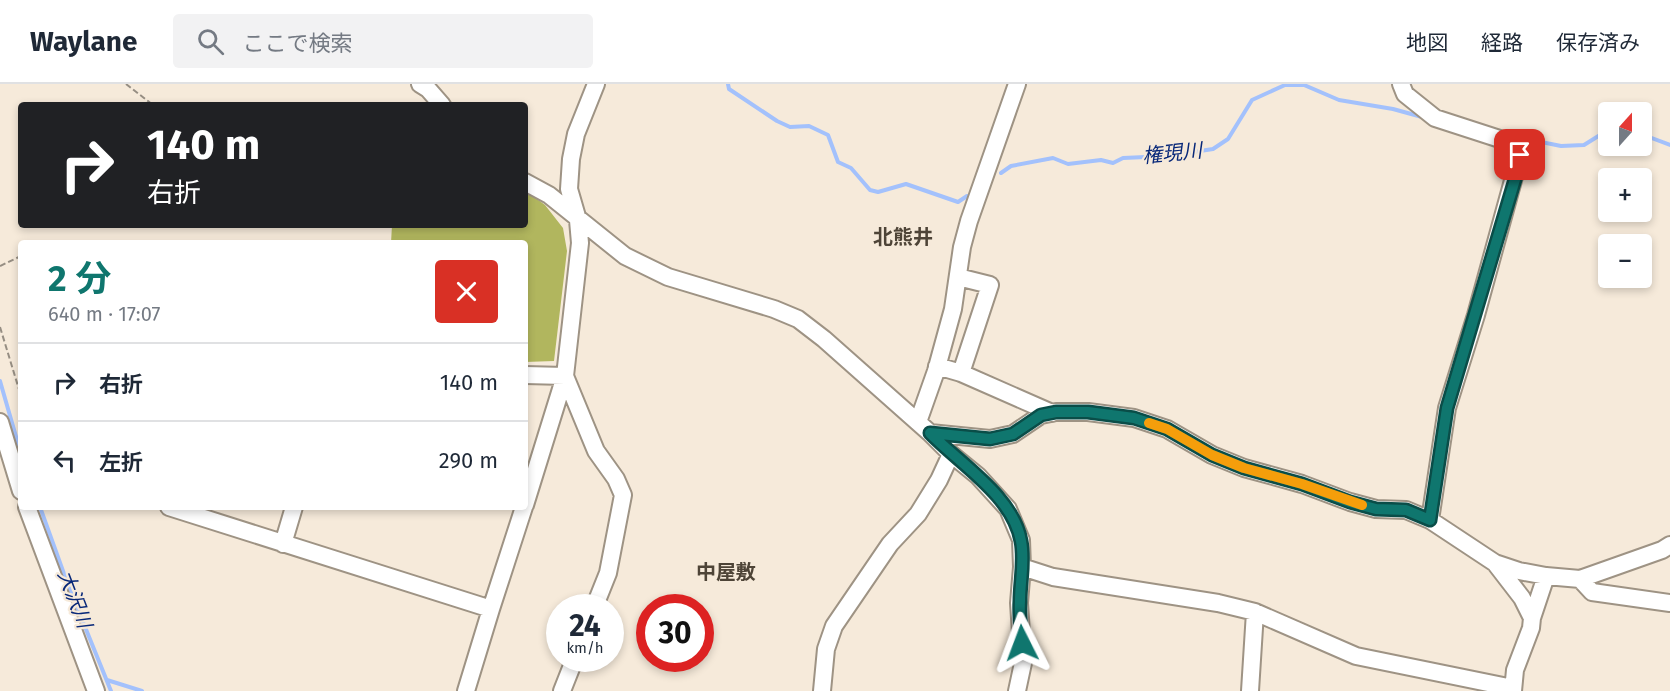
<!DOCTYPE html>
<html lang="ja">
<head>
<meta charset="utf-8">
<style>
	body { margin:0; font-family:"Fira Sans","Noto Sans JP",sans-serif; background:#f2f2f3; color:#1f2937; height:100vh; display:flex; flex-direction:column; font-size:22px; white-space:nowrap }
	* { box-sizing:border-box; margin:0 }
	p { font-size:20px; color:#747a83 }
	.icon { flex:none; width:33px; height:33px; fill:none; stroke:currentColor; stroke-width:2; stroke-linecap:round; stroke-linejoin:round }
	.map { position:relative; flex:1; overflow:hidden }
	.panel { position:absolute; left:18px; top:156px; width:510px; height:270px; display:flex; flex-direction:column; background:#fff; border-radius:6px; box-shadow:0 3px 9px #0003 }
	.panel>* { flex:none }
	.banner { position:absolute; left:18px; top:18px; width:510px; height:126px; border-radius:6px; box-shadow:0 3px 9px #0003; background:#202124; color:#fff; overflow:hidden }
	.needle { width:39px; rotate:21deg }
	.buttons { position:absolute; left:1598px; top:18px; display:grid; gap:12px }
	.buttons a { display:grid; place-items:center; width:54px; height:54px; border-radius:6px; background:#fff; box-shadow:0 3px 9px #0003; font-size:30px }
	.speed { position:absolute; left:546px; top:510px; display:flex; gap:12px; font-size:30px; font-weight:700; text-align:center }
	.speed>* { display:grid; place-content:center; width:78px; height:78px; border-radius:50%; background:#fff; box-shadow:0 3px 9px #0003; line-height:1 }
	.speed small { font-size:15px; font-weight:400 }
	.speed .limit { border:9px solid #d22; background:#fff; color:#111 }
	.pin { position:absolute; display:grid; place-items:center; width:51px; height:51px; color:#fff; margin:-26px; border-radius:12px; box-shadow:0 3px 9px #0006 }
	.me { position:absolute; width:66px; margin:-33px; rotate:357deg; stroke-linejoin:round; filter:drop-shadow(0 0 4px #0008) }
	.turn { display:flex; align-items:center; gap:21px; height:126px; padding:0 30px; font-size:27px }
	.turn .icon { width:78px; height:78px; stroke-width:2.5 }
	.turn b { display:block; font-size:42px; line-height:51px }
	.round { display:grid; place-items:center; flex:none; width:63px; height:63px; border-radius:6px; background:#f2f2f3 }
	.summary { display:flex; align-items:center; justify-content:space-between; height:102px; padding:0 30px }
	h1 { font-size:36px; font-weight:700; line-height:45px; color:#0f766e }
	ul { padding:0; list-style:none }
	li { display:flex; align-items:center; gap:18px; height:78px; padding:0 30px; border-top:2px solid #e0e1e3 }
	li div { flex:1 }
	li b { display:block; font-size:22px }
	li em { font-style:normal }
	header { display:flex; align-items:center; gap:36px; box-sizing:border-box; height:84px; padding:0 30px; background:#fff; border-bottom:2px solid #e0e1e3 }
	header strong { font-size:28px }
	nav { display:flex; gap:33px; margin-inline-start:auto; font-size:21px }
	.search { width:420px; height:54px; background:#f2f2f3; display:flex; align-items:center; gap:15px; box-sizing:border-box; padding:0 21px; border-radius:6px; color:#747a83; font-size:22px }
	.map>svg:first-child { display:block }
	.forest { fill:#b1b65e }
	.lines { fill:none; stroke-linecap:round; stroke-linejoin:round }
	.stream { stroke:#a3c1fc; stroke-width:4 }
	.minor-casing { stroke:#9e9384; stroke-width:20 }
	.path { stroke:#968e83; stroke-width:2; stroke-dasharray:6 3; stroke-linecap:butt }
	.minor { stroke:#fff; stroke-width:16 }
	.route-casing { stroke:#0a4d48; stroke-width:15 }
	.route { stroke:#0f766e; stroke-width:10 }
	.slow { stroke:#f59e0b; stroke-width:10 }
	.labels { text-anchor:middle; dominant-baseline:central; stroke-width:4.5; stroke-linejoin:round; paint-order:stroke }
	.water-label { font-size:20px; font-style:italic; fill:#082879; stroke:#f6eada }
	.neighbourhood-label { font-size:20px; font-weight:bold; fill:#4e4437; stroke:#f6eada }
</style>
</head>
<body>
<header>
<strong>Waylane</strong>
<div class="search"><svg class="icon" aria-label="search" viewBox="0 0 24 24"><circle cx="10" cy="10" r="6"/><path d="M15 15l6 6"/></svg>ここで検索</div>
<nav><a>地図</a><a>経路</a><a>保存済み</a></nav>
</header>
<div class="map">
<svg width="1670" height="607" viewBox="0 0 1670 607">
	<rect width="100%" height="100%" fill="#f6eada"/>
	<path class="forest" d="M 525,106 L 545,121 L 563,144 L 567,167 L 554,277 L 525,278 L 525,159 L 391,159 L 392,141 L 525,141 Z"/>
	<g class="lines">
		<path class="stream" d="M 728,0 L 729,5 L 777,37 L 790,43 L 809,42 L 828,51 L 838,78 L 851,84 L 870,106 L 878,108 L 906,100 L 958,118 L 967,112
			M 1641,50 L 1670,61
			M 1512,52 L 1561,62 L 1584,61 L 1608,46
			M 1001,89 L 1011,82 L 1053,74 L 1068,80 L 1101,76 L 1113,79 L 1123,74 L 1168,72 L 1213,65 L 1228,55 L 1252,16 L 1285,1 L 1304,1 L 1339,16 L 1393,25 L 1422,33
			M 0,297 L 21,370
			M 40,423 L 68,501 L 111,607
			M 107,596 L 142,607"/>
		<g class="minor-casing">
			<path id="minor" d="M 420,0 L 428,5 L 442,21
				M 1401,0 L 1405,10 L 1435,34 L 1509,58 L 1520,71 L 1476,231 L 1447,324 L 1430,436
				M 525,98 L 549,111 L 625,172 L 668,193 L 774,225 L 798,235 L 824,255 L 930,349 L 951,370 L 978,392 L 1008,425 L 1021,456 L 1022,483 L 1019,519 L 1023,579 L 1017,607
				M 937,282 L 961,289 L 990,201 L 958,193
				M 961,289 L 1052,329
				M 525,291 L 565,292
				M 565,292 L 596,367 L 616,395 L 623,411 L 608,489 L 594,524
				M 0,338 L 21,407
				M 918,338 L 936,287 L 953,225 L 962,163 L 969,137 L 1017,0
				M 930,349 L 990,355 L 1013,350 L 1041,331 L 1056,328 L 1088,328 L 1134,334 L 1167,345 L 1212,371 L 1244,384 L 1302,400 L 1350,418 L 1376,425 L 1406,426 L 1430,436 L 1495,479 L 1519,487 L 1546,492 L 1580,495 L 1662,466 L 1670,461
				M 525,421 L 565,292 L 580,159 L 578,136 L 569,105 L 571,75 L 576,50 L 596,0
				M 27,423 L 96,607
				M 169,423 L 491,525
				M 283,460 L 294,423
				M 1495,479 L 1522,514 L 1532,534
				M 1022,483 L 1053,493 L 1218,519 L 1255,528 L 1356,572 L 1513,604
				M 1580,495 L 1592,508 L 1670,519
				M 466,607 L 491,525 L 524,423
				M 562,607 L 575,574
				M 822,607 L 826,565 L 834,542 L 890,460 L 918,430 L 939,396 L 951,370
				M 1250,607 L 1255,528
				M 1513,607 L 1515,586 L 1531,544 L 1532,534 L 1546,492"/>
		</g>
		<path class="path" d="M 126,0 L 153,21
			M 0,182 L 21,172
			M 0,243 L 21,312"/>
		<use href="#minor" class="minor"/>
	</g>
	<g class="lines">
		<g class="route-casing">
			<path id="route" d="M 1022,559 C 1021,545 1019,531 1020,517 C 1020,497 1025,477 1021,457 C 1013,412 960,380 930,349 L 990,355 L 1013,350 L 1041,331 L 1056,328 L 1088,328 L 1134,334 L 1167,345 L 1212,371 L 1244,384 L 1302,400 L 1350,418 L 1376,425 L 1406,426 L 1430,436 L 1447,324 L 1519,82 L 1520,71"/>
		</g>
		<use href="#route" class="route"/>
		<path class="slow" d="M 1149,339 L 1167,345 L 1212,371 L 1244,384 L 1302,400 L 1362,421"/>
	</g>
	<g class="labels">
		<g class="water-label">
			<text transform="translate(1172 69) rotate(-6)">権現川</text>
			<text transform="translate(75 515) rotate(69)">大沢川</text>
		</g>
		<g class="neighbourhood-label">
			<text x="903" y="153">北熊井</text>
			<text x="726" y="488">中屋敷</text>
		</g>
	</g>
</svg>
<div class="buttons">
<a><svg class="needle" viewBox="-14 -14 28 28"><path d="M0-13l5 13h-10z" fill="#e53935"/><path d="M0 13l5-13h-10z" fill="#747a83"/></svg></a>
<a>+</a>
<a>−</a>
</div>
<div class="speed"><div>24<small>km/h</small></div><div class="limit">30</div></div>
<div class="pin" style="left:1520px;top:71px;background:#d93025"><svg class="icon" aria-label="arrive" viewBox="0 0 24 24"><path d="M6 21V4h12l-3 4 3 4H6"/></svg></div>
<svg class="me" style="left:1022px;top:559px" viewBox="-20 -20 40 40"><path d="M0-17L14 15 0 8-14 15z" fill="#0f766e" stroke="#fff" stroke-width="4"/></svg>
<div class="banner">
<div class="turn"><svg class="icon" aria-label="right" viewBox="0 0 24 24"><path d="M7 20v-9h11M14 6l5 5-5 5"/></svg><div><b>140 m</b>右折</div></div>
</div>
<section class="panel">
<div class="summary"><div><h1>2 分</h1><p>640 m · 17:07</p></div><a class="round" style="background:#d93025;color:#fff"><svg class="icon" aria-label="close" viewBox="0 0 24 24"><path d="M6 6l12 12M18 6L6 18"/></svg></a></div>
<ul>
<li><svg class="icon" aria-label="right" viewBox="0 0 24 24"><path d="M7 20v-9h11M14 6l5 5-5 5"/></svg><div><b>右折</b></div><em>140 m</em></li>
<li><svg class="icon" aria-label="left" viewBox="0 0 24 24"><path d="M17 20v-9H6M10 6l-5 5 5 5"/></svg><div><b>左折</b></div><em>290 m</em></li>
</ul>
</section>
</div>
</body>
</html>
